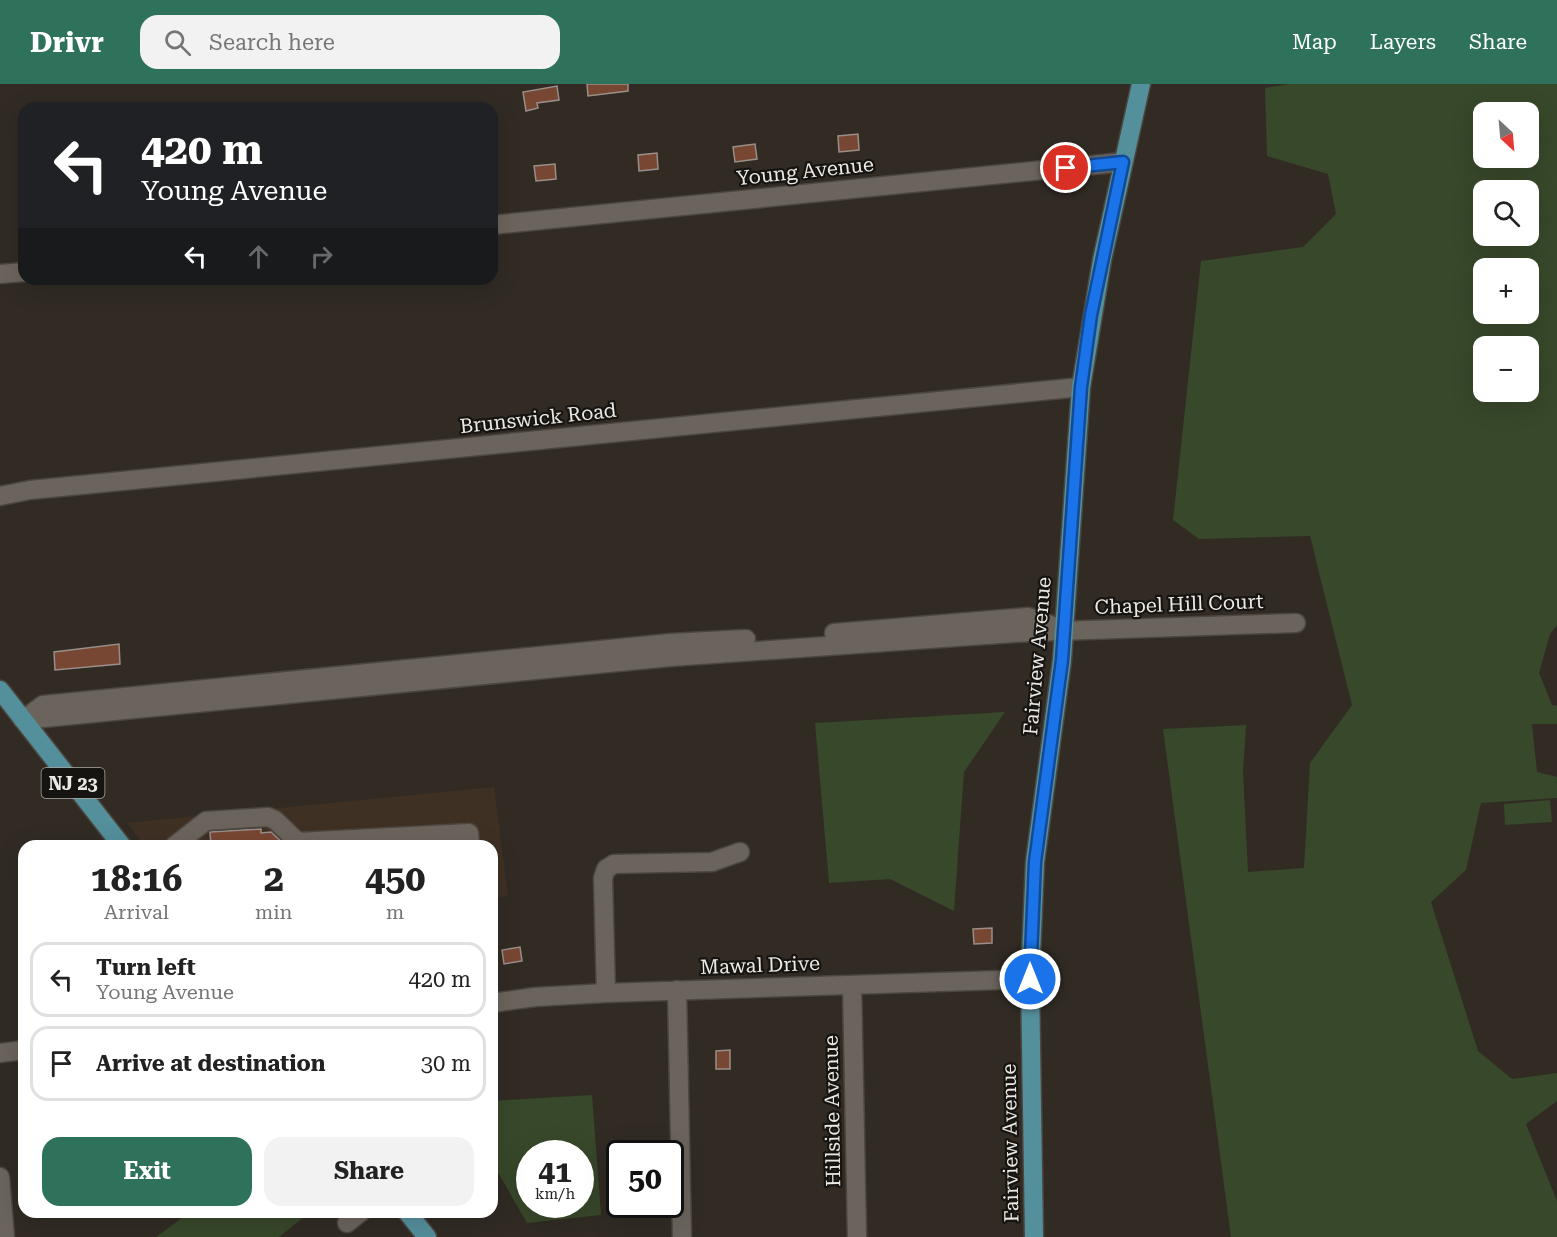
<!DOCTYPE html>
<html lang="en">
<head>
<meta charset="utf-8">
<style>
	body { margin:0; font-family:"Roboto Serif",serif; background:#f2f2f2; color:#222; height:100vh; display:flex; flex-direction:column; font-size:22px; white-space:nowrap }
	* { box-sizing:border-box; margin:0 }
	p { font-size:20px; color:#767676 }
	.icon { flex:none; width:33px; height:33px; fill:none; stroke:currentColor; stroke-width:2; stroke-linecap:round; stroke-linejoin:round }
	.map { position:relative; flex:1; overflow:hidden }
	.drawer { position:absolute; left:18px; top:756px; width:480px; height:378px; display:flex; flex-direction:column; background:#fff; border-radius:18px; box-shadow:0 6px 24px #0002 }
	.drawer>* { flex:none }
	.top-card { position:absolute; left:18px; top:18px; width:480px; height:183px; border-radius:18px; box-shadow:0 6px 24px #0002; background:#202124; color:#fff; overflow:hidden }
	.needle { width:39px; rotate:154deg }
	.fabs { position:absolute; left:1473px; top:18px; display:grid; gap:12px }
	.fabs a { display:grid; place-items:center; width:66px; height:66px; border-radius:12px; background:#fff; box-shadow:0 6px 24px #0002; font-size:30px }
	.speed { position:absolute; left:516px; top:1056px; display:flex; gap:12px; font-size:30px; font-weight:700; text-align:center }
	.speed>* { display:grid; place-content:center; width:78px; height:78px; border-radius:50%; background:#fff; box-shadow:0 6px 24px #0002; line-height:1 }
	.speed small { font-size:15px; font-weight:400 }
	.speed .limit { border:3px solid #111; border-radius:9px; background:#fff; color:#111 }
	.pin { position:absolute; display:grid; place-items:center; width:51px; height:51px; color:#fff; margin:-26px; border:3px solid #fff; border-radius:50%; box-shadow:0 2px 6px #0007 }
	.me { position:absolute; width:66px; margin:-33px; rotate:0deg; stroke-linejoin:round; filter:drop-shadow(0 0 4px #0008) }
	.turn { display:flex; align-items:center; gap:21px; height:126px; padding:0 24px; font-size:27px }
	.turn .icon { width:78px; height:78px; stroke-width:2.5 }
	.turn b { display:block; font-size:42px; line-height:51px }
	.lanes { display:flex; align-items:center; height:57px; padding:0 24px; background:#0003; justify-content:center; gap:30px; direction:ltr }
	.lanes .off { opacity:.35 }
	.eta { display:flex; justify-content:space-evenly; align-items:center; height:102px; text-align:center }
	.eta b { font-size:36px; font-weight:700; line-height:42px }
	.primary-button { display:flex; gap:12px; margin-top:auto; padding:12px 24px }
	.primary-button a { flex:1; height:69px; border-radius:18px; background:#2e725c; color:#fff; font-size:24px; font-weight:700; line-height:69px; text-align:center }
	.primary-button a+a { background:#f2f2f2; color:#222 }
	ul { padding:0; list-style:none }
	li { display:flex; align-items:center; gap:18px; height:75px; margin:0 12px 9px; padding:0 12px; border:3px solid #e0e0e0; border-radius:18px }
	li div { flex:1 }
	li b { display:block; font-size:22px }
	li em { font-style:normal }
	header { display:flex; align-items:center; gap:36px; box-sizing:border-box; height:84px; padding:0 30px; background:#2e725c; color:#fff }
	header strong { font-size:28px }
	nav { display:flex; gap:33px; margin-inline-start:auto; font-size:21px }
	.search { width:420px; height:54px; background:#f2f2f2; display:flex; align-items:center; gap:15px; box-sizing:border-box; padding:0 21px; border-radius:18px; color:#767676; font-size:22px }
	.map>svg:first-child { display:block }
	.commercial { fill:#3f3024 }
	.green { fill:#38482a; fill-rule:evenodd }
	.building { fill:#784733; stroke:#998e89; stroke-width:1.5 }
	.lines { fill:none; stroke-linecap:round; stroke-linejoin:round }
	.minor-casing { stroke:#4c4640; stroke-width:21 }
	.major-casing { stroke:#4c4640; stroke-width:21 }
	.minor { stroke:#6b645c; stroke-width:18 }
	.major { stroke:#548f9c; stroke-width:18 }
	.route-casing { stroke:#114b97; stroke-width:15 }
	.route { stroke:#1a73e8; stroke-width:10 }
	.labels { text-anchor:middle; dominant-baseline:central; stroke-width:4.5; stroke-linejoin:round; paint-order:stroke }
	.shield { fill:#161411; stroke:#aca8a4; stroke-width:1.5 }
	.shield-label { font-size:18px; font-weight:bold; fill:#ece8e3 }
	.street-label { font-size:20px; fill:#ece8e3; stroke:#161411 }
</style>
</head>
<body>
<header>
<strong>Drivr</strong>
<div class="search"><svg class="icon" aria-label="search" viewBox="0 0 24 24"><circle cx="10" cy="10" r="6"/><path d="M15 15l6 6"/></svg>Search here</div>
<nav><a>Map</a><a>Layers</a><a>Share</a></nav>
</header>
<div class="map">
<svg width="1557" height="1153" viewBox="0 0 1557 1153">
	<rect width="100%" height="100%" fill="#312b24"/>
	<path class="commercial" d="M 494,703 L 508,812 L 492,814 L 492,762 L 145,762 L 127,739 Z"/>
	<path class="green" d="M 1289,0 L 1557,0 L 1557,541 L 1550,550 L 1539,589 L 1552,621 L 1557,622 L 1557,640 L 1532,640 L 1537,688 L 1557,693 L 1557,714 L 1481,719 L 1466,786 L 1431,818 L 1478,967 L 1512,995 L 1557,989 L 1557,1017 L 1526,1040 L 1557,1117 L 1557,1153 L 1231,1153 L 1163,645 L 1246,641 L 1243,688 L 1248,788 L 1304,784 L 1310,679 L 1352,621 L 1310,452 L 1199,455 L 1173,436 L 1201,177 L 1303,163 L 1336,130 L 1328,90 L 1267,72 L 1265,4 ZM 1484,28 L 1528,28 L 1528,74 L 1484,74 ZM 1484,106 L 1528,106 L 1528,152 L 1484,152 ZM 1484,184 L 1528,184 L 1528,230 L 1484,230 ZM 1484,262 L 1528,262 L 1528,308 L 1484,308 Z
		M 1005,628 L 964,688 L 954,827 L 890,795 L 829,799 L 815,639 Z
		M 1550,716 L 1552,738 L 1505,741 L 1504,720 Z
		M 592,1011 L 601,1131 L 527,1139 L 492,1078 L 492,1017 ZM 530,1070 L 580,1070 L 580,1120 L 530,1120 Z
		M 190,1128 L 310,1128 L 279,1153 L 156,1153 Z"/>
	<path class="building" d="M 587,0 L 628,0 L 628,7 L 588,12 Z
		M 557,2 L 559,16 L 537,19 L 538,24 L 526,27 L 523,8 Z
		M 858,50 L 859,66 L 839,68 L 838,52 Z
		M 755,60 L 757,75 L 735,78 L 733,63 Z
		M 657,69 L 658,85 L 639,87 L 638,71 Z
		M 555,80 L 556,95 L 536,97 L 534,82 Z
		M 119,560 L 120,580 L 55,586 L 54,568 Z
		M 261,745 L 261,749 L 271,748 L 286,762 L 211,762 L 210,748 Z
		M 992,844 L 992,859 L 974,860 L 973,845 Z
		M 520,863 L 522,877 L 504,880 L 502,866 Z
		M 730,966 L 730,985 L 716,985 L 716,967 Z"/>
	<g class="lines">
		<g class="minor-casing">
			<path id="minor" d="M 492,141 L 1123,78
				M 0,190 L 24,188
				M 0,412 L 30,406 L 1081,303
				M 834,549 L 1028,533 L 1056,543
				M 23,636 L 670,573 L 1030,548 L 1296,539
				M 23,636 L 43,621 L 671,559 L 746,555
				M 174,762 L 206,737 L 268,733 L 275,736 L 298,758 L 469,749 L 470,762
				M 852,901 L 857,1153
				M 677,906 L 682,1153
				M 606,909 L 603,794 L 606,785 L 614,780 L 712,778 L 740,768
				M 492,919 L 535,913 L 606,909 L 1030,895
				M 0,969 L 24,966
				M 0,1093 L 5,1153
				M 347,1139 L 361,1128"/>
		</g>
		<g class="major-casing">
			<path id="major" d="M 0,606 L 122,762
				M 407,1128 L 427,1153
				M 1034,1153 L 1030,895 L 1035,778 L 1062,576 L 1081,303 L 1102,176 L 1141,0"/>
		</g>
		<use href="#minor" class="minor"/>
		<use href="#major" class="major"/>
	</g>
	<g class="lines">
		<g class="route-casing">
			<path id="route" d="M 1030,895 L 1035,778 L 1062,576 L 1081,303 L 1091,231 L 1123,78 L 1066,84"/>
		</g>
		<use href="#route" class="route"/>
	</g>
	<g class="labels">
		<rect class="shield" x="41.5" y="684" width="63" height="30" rx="4.5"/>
		<g class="shield-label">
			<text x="73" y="699">NJ 23</text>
		</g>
		<g class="street-label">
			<text transform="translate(805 87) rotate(-6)">Young Avenue</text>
			<text transform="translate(538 334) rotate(-6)">Brunswick Road</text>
			<text transform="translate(1179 520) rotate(-2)">Chapel Hill Court</text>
			<text transform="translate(1037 572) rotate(-85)">Fairview Avenue</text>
			<text transform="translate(760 881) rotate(-2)">Mawal Drive</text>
			<text transform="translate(832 1027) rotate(-91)">Hillside Avenue</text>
			<text transform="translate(1010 1059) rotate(-91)">Fairview Avenue</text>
		</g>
	</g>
</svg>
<div class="fabs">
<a><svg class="needle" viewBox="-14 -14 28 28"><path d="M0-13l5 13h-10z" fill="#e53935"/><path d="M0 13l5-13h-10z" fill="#767676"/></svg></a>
<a><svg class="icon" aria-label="search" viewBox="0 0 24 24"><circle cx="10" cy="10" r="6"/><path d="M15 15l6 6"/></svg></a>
<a>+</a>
<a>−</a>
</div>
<div class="speed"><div>41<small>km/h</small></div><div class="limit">50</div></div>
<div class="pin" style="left:1066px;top:84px;background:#d93025"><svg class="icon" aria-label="arrive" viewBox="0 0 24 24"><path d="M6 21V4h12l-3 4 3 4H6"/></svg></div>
<svg class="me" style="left:1030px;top:895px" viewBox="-20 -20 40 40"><circle r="17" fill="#1a73e8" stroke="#fff" stroke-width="3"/><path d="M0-11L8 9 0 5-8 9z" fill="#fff"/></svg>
<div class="top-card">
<div class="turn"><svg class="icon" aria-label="left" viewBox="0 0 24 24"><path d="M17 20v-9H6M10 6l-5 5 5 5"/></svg><div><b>420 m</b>Young Avenue</div></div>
<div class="lanes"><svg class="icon" aria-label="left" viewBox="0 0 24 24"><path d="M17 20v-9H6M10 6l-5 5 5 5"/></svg><svg class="icon off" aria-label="ahead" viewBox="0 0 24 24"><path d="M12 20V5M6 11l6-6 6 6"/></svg><svg class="icon off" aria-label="right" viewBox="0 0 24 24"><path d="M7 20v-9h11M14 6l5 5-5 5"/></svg></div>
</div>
<section class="drawer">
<div class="eta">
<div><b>18:16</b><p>Arrival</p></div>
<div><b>2</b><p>min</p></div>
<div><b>450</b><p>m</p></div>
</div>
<ul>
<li><svg class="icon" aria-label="left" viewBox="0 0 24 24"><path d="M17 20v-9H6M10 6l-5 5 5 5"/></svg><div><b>Turn left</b><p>Young Avenue</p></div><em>420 m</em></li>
<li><svg class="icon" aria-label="arrive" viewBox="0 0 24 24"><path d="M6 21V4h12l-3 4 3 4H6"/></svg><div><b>Arrive at destination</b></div><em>30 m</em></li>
</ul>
<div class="primary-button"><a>Exit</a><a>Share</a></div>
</section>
</div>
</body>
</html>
